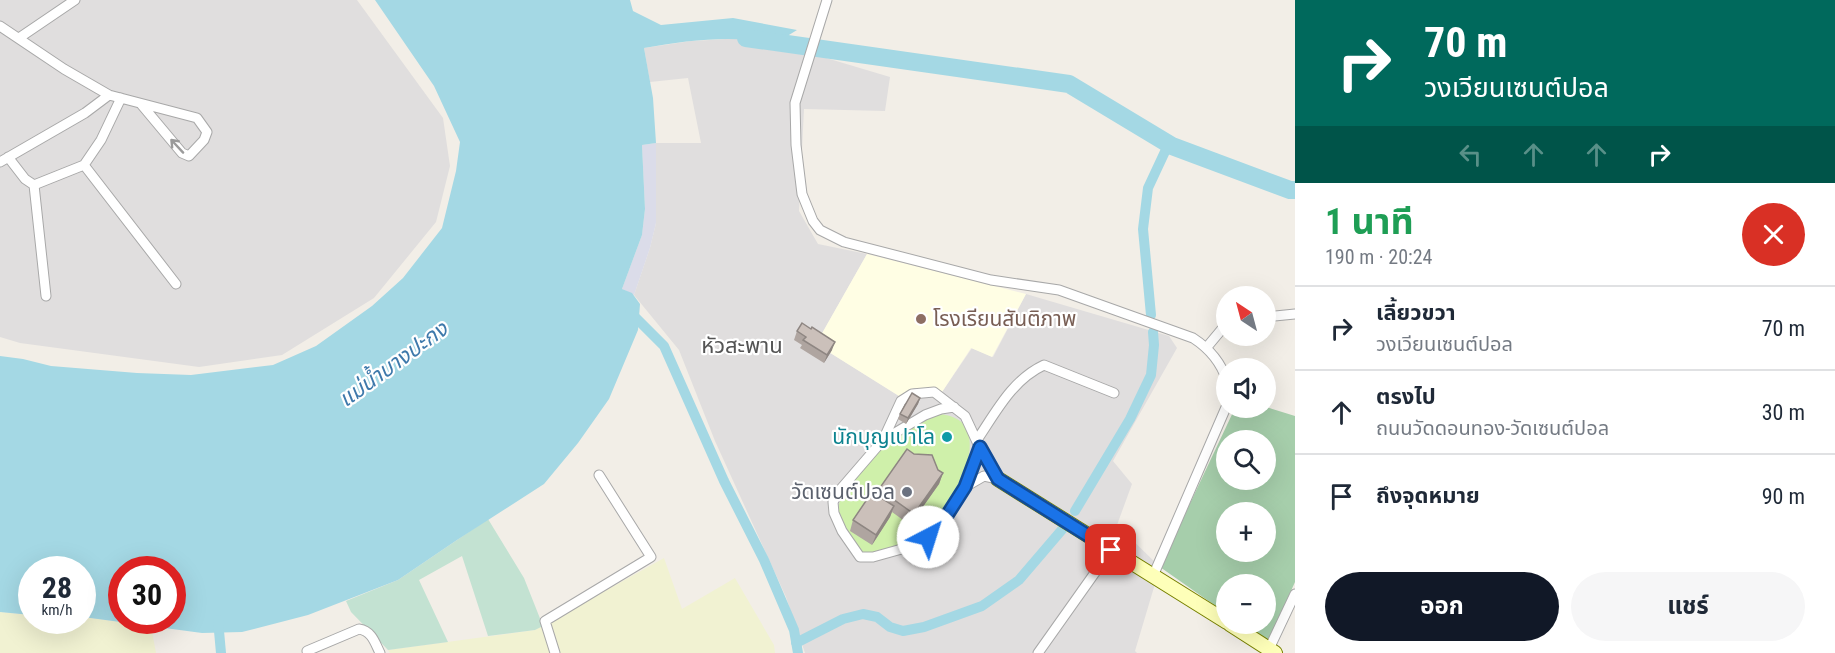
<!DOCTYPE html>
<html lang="th">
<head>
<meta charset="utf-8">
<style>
	body { margin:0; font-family:"Roboto Condensed","Noto Sans Thai",sans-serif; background:#f6f6f7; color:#1f2937; height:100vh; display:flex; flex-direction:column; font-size:22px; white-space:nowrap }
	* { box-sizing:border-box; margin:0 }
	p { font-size:20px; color:#747a83 }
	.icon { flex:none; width:33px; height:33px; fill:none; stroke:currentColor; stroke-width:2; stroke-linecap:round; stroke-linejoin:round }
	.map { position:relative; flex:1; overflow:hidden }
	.panel { display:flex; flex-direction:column; background:#fff; width:540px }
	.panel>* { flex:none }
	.hud { background:#00695c; color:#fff; overflow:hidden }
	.needle { width:39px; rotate:324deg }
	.buttons { position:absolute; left:1216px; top:286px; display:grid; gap:12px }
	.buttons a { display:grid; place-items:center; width:60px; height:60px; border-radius:50%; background:#fff; box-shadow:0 6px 24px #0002; font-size:30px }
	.speed { position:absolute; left:18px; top:556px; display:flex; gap:12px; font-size:30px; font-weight:700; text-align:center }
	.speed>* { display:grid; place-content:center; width:78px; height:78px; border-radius:50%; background:#fff; box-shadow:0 6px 24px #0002; line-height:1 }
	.speed small { font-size:15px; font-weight:400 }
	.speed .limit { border:9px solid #d22; background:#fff; color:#111 }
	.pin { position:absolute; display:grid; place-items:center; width:51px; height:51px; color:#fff; margin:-26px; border-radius:12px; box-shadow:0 3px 9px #0006 }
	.me { position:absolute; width:66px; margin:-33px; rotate:40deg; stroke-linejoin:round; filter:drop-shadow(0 0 4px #0008) }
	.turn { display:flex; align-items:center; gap:21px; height:126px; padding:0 30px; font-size:27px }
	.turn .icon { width:78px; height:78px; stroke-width:2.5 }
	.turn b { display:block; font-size:42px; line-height:51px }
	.lanes { display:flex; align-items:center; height:57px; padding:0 30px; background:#0003; justify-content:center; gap:30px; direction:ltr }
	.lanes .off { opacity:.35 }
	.round { display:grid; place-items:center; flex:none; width:63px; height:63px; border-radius:32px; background:#f6f6f7 }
	.summary { display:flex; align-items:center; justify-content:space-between; height:102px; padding:0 30px }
	h1 { font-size:36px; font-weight:700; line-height:45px; color:#1e9e55 }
	.cta { display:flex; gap:12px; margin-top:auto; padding:12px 30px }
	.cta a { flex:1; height:69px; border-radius:36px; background:#111827; color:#fff; font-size:24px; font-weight:700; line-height:69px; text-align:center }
	.cta a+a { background:#f6f6f7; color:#1f2937 }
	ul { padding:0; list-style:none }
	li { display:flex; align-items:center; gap:18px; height:84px; padding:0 30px; border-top:2px solid #e0e1e3 }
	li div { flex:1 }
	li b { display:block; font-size:22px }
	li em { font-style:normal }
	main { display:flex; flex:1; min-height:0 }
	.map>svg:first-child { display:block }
	.residential { fill:#e0dede }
	.education { fill:#fffee4 }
	.farmland { fill:#f1f2d2 }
	.grass { fill:#cff0aa }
	.wetland { fill:#c3e2d2 }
	.cemetery { fill:#a6ceab; fill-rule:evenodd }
	.plaza { fill:#dbdce9 }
	.water { fill:#a4d8e4; fill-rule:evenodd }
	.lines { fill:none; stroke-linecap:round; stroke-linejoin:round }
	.canal { stroke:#a4d8e4; stroke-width:10 }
	.river { stroke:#a4d8e4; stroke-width:18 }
	.street-casing { stroke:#a8a8a8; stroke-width:11 }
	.secondary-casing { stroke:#788100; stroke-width:16 }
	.street { stroke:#fff; stroke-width:9 }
	.secondary { stroke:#feffb9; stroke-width:14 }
	.wall { fill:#afa5a0 }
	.shaded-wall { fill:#8e8682 }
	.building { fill:#cbc0ba; stroke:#8e8682; stroke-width:1.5 }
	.oneway { stroke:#9b9b9b }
	.route-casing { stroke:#114b97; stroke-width:15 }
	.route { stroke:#1a73e8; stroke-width:10 }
	.education-dot { fill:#8d6e63; stroke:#fff; stroke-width:2 }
	.culture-dot { fill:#0f9aa8; stroke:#fff; stroke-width:2 }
	.worship-dot { fill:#6b7280; stroke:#fff; stroke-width:2 }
	.labels { text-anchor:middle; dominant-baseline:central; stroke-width:4.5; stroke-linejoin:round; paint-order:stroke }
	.education-label { font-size:21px; fill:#785e54; stroke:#fff; text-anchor:start }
	.culture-label { font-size:21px; fill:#0d838f; stroke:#fff; text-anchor:end }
	.worship-label { font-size:21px; fill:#5b616d; stroke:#fff; text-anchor:end }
	.neighbourhood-label { font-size:22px; fill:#545454; stroke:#fff }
	.water-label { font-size:22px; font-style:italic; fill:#3e79ab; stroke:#fff }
</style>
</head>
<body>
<main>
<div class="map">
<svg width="1295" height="653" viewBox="0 0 1295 653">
	<rect width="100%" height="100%" fill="#f2eee7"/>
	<path class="residential" d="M 0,0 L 357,0 L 443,118 L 450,166 L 436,222 L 374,298 L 282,355 L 199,367 L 20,343 L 0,337 Z
		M 746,38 L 776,43 L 890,77 L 885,111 L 804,109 L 799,211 L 818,244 L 867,254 L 816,344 L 899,396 L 914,388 L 927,388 L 942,392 L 972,348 L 993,357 L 1026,294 L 1169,336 L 1177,348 L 1113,461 L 1132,484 L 1117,525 L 1160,567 L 1135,651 L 1137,653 L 805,653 L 786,597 L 715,441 L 679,350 L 634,295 L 650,248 L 656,223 L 656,143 L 701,143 L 688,78 L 650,82 L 644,48 L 691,41 Z"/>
	<path class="education" d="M 867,254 L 1026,294 L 992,357 L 971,348 L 942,392 L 927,388 L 914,388 L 899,396 L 816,344 Z"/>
	<path class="farmland" d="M 664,558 L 682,609 L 735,578 L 774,645 L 775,653 L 390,653 L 388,650 L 535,630 Z
		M 0,612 L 31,615 L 32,621 L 82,621 L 83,617 L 151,626 L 156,653 L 0,653 Z"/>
	<path class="grass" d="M 941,414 C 951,416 959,418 965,426 C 980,448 956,500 942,518 C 936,525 925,534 917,540 C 908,547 876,555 864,554 L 854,544 L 844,527 L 838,508 L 842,494 L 881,448 L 923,420 Z"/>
	<path class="wetland" d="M 488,519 L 524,578 L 543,626 L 535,630 L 488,636 L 462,556 L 419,580 L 448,642 L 388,650 L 351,612 L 346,601 L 398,580 Z"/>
	<path class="cemetery" d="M 1266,407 L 1295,416 L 1295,582 L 1268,642 L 1242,624 L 1266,624 L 1266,585 L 1227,585 L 1227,614 L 1160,567 L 1235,408 ZM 1227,441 L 1266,441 L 1266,480 L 1227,480 ZM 1227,513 L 1266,513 L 1266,552 L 1227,552 Z"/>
	<path class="plaza" d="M 656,143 L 656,223 L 650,248 L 634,295 L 622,289 L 642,235 L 645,209 L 642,145 Z"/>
	<path class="water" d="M 375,0 L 630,0 L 633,11 L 661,25 L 733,18 L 797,30 L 776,43 C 731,35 688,40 644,48 L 653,98 L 656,143 L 642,145 L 645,209 L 642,235 L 622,289 L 632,293 L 640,304 L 638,330 L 609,399 L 578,443 L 544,484 L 457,540 L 398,580 L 308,615 L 242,632 L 202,633 L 83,617 L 82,570 L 32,570 L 31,615 L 0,612 L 0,356 L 23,359 L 51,366 L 137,373 L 191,375 L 273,365 L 316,346 L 372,306 L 403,278 L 442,228 L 456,171 L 460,142 L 434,86 ZM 122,570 L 172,570 L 172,621 L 122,621 Z"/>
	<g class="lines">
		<path class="canal" d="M 630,312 L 664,346 L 724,481 L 764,560 L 794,630 L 798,653
			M 1151,315 L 1143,229 L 1148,188 L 1169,143
			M 1075,511 L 1130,419 L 1151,375 L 1154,345 L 1153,332
			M 218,620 L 221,653
			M 796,643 L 843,619 L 863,614 L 877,617 L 890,627 L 903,631 L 924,627 L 982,606 L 1019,580 L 1066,525"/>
		<path class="river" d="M 746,38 L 1069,84 L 1172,146 L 1290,190 L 1295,190"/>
		<g class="street-casing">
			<path id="street" d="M 827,0 L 795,103 L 796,145 L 802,194 L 813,221 L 820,230 L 844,242 L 991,280 L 1059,290 L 1193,338 C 1210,349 1221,362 1227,381
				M 0,26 L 64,69 L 109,95 L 197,118 L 207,132 L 204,140 L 189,156 L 182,153 L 141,104
				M 19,38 L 75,0
				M 8,157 L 25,179 L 34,185 L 84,165 L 101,140 L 121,98
				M 0,162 L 85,113 L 109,95
				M 84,165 L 176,284
				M 34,185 L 46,296
				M 1266,317 L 1295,314
				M 1207,347 L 1227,323
				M 954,407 L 941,409 L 925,415 L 883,440 L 839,491 L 833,502 L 834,513 L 842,531 L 860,557 L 873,557 L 916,545 L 928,537 L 944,520 L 965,487 L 979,447
				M 883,440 L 901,401 L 912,394 L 934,392 L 965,416 L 984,457 L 998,479
				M 977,440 C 996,412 1012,380 1044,365 L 1114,393
				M 965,487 L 984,476 L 998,479
				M 1153,576 L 1227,405
				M 1269,649 L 1295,594
				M 307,651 L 359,629 C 372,631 375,643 380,653
				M 555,653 L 545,621 L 651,557 L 599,475
				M 1038,653 L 1111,550"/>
		</g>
		<g class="secondary-casing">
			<path id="secondary" d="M 998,479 L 1227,622
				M 1230,624 L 1275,653"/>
		</g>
		<use href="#street" class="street"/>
		<use href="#secondary" class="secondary"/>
	</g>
	<path class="wall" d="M 797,331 L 832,350 L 824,363 L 800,348 L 802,345 L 794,340 Z
		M 920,398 L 918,404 L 906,424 L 898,419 L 900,414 Z
		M 938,470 L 943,473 L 939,484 L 910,525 L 892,512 L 890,517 L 872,545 L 850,531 L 853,520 L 877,495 L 879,489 Z"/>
	<path class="shaded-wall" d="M 835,342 L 832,350 L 824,363 L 827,355 Z
		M 920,398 L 918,404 L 906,424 L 908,418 Z
		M 943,473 L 939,484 L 910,525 L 914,514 Z
		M 894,506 L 890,517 L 872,545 L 876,535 Z"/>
	<path class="building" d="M 802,323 L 811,329 L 812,327 L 835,342 L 827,355 L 803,340 L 806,337 L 797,331 Z
		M 912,393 L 920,398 L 908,418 L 900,414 Z
		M 907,449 L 914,454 L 932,455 L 938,470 L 943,473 L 914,514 L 879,489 Z
		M 872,492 L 894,506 L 876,535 L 853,520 Z"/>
	<defs><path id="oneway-shaft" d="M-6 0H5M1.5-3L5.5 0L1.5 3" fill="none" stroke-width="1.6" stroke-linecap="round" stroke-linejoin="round" transform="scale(1.5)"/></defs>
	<use class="oneway" href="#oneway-shaft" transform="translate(177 146) rotate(-133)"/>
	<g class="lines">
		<g class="route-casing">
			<path id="route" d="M 928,537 L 944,520 L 965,487 L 980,447 L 998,479 L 1111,550"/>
		</g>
		<use href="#route" class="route"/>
	</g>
	<circle class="education-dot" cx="921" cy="319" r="6"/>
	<circle class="culture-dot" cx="947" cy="437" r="6"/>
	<circle class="worship-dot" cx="907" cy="492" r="6"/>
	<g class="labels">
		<g class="education-label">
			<text x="933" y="319">โรงเรียนสันติภาพ</text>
		</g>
		<g class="culture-label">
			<text x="935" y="437">นักบุญเปาโล</text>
		</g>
		<g class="worship-label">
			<text x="895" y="492">วัดเซนต์ปอล</text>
		</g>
		<g class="neighbourhood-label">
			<text x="742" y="345">หัวสะพาน</text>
		</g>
		<g class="water-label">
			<text transform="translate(393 364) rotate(-36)">แม่น้ำบางปะกง</text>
		</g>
	</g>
</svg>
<div class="buttons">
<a><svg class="needle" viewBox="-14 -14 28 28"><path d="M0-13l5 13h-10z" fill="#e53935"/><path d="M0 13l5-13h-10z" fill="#747a83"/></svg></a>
<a><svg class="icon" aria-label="sound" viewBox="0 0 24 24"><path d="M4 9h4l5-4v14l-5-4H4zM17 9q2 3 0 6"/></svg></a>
<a><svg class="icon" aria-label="search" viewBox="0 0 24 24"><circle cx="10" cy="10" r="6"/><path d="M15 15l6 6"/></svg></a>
<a>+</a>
<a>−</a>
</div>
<div class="speed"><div>28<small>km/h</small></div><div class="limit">30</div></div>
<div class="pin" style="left:1111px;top:550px;background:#d93025"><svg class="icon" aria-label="arrive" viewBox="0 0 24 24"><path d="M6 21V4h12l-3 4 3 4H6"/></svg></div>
<svg class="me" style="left:928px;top:537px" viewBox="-20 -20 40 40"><circle r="19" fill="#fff"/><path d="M0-13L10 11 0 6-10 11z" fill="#1a73e8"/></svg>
</div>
<section class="panel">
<div class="hud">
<div class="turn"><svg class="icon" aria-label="right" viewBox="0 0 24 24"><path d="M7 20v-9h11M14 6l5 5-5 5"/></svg><div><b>70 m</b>วงเวียนเซนต์ปอล</div></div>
<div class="lanes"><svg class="icon off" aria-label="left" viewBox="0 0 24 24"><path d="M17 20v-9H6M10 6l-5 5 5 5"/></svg><svg class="icon off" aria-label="ahead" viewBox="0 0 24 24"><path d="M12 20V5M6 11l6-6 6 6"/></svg><svg class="icon off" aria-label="ahead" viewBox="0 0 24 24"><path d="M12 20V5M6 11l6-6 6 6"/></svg><svg class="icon" aria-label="right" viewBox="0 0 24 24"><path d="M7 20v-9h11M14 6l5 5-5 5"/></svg></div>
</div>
<div class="summary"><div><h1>1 นาที</h1><p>190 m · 20:24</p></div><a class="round" style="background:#d93025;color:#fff"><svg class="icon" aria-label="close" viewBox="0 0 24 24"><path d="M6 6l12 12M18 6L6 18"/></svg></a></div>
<ul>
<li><svg class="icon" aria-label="right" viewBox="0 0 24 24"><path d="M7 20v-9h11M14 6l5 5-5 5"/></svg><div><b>เลี้ยวขวา</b><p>วงเวียนเซนต์ปอล</p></div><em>70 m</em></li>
<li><svg class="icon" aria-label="ahead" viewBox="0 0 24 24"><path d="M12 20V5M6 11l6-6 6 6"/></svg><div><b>ตรงไป</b><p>ถนนวัดดอนทอง-วัดเซนต์ปอล</p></div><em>30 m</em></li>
<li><svg class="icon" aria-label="arrive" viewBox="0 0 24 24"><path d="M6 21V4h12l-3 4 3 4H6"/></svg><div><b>ถึงจุดหมาย</b></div><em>90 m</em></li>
</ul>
<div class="cta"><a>ออก</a><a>แชร์</a></div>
</section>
</main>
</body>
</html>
